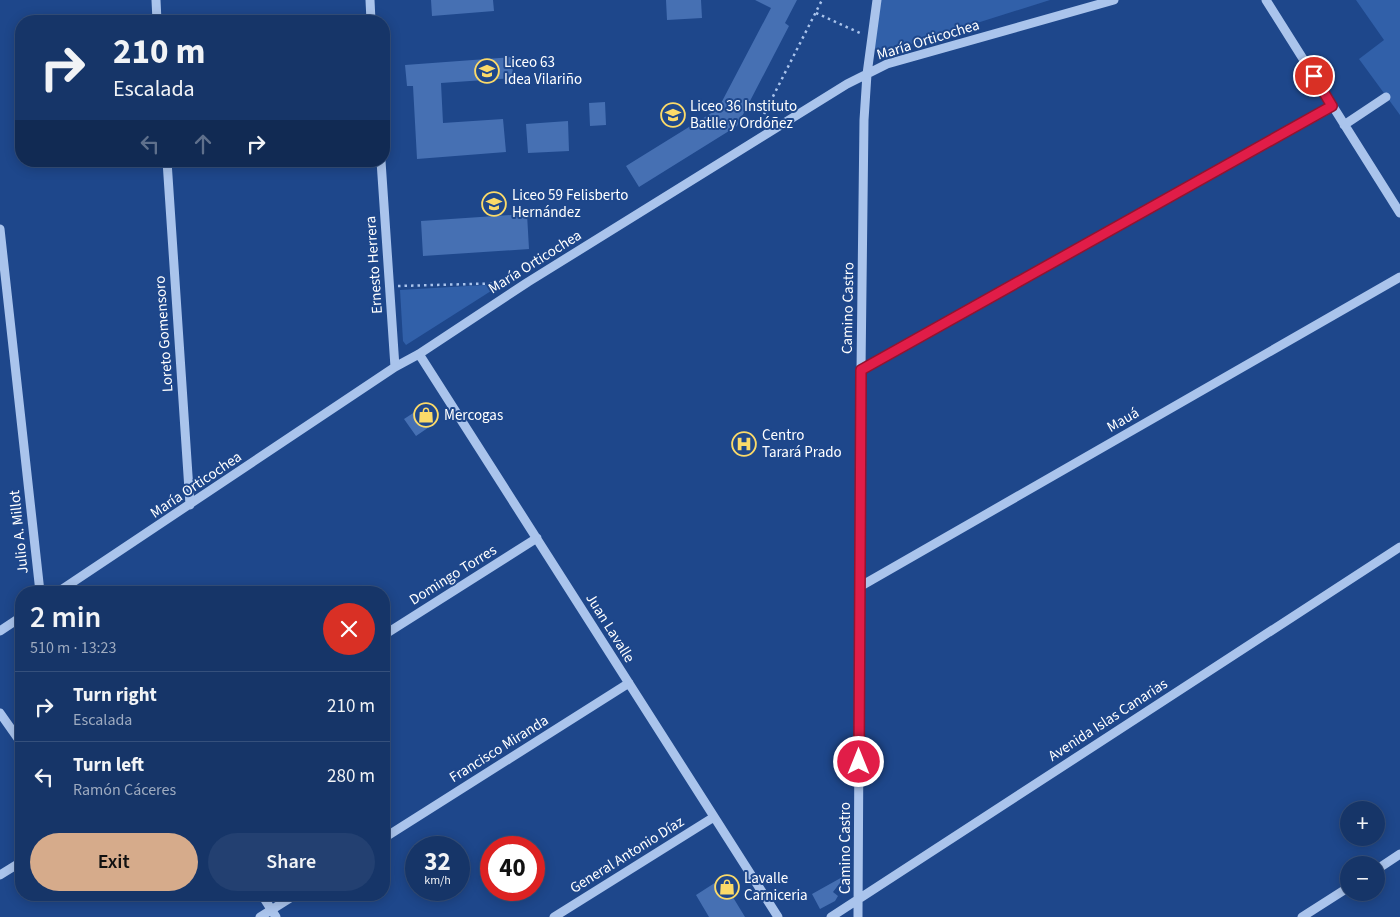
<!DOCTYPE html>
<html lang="en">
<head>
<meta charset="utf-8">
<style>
	body { margin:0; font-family:"Source Sans 3",sans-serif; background:#234071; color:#f1f3f6; height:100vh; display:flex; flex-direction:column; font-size:19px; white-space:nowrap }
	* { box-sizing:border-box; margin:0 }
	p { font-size:16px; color:#9eabc0 }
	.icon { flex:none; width:28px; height:28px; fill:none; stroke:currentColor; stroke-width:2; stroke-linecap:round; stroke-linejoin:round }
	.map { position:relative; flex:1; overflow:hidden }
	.drawer { position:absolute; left:15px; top:586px; width:375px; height:315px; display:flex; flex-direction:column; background:#163568; border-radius:20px; box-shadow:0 2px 12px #0003,0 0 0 1px #35507c }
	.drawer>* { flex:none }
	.guide { position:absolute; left:15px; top:15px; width:375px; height:152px; border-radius:20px; box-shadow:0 2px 12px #0003,0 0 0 1px #35507c; background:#163568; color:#f1f3f6; overflow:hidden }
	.fabs { position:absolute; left:1340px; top:801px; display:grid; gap:10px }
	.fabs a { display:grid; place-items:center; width:45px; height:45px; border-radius:50%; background:#163568; box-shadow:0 2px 12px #0003,0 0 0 1px #35507c; font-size:25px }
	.speed { position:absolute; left:405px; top:836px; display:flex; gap:10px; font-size:25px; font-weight:700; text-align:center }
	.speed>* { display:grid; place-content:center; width:65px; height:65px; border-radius:50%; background:#163568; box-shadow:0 2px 12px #0003,0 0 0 1px #35507c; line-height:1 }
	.speed small { font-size:12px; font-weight:400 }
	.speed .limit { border:8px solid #d22; background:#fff; color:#111 }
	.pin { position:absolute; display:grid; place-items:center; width:42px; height:42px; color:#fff; margin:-21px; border:2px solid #fff; border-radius:50%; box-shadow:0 1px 5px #0007 }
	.me { position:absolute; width:55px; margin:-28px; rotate:0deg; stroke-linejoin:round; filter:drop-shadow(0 0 4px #0008) }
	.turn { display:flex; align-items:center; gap:18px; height:105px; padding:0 15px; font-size:22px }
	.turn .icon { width:65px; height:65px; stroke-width:2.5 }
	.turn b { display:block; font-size:35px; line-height:42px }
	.lanes { display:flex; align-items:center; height:48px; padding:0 15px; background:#0003; justify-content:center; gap:25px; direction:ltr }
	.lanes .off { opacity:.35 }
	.round { display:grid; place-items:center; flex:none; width:52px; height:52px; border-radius:26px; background:#234071 }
	.head { display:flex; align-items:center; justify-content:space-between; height:85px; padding:0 15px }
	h1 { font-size:30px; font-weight:600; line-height:38px }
	.button { display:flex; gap:10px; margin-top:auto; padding:10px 15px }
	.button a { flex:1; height:58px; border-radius:30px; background:#d6ab8b; color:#111; font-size:20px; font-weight:600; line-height:58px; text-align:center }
	.button a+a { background:#234071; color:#f1f3f6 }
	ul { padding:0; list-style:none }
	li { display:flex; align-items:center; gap:15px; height:70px; padding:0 15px; border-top:1px solid #35507c }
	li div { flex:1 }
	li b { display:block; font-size:19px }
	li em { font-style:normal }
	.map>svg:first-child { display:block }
	.green { fill:#3160a9 }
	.building { fill:#4670b3 }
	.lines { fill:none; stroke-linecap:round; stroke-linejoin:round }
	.path { stroke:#aac4ec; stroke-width:2.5; stroke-dasharray:2.5 4; stroke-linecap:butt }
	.minor { stroke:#aac4ec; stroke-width:9 }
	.route-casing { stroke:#92132f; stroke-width:12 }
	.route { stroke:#e11d48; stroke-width:9 }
	.labels { text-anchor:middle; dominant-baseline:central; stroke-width:4; stroke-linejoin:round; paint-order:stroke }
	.street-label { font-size:15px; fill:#fff; stroke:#1e478b }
	.poi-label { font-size:15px; fill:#fff; stroke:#1e478b; text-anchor:start }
</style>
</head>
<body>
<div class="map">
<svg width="1400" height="917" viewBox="0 0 1400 917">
	<rect width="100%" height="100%" fill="#1e478b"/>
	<path class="green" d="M 881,0 L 1050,0 L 879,54 L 874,48 Z
		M 1356,0 L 1400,0 L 1400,115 L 1359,59 L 1384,40 Z
		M 502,284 L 406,345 L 403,341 L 400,290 Z"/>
	<path class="building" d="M 431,0 L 493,0 L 494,11 L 432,16 Z
		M 666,0 L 701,0 L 702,18 L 667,20 Z
		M 755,0 L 797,0 L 785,23 L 789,26 L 737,126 L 639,187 L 626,166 L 718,109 L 771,8 Z
		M 512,57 L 513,78 L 441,83 L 443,123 L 503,119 L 506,152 L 417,159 L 413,86 L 407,86 L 405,65 Z
		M 605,102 L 606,125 L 590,126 L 589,103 Z
		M 568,121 L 569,151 L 528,153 L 526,124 Z
		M 527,214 L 529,249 L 423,256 L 421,221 Z
		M 424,406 L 435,423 L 416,436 L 404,419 Z
		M 846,875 L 833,892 L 838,896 L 835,901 L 820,909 L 812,894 Z
		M 724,877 L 733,893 L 731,894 L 745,917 L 709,917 L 696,895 Z"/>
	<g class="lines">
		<path class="path" d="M 816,13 L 862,34
			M 760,126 L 760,122 L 822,0
			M 398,286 L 508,283"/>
		<path class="minor" d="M 156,0 L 157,21
			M 370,0 L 371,21
			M 1266,0 L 1400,213
			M 1344,125 L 1386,97
			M 167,161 L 190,505
			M 381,161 L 395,367
			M 0,229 L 40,592
			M 419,354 L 778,917
			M 861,370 L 1332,107
			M 861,586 L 1400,277
			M 58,592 L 395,367 L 419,354 L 528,282 L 847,84 L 887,64 L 1114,0
			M 0,631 L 21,617
			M 384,635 L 537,538
			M 0,713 L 19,740
			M 384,838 L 629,683
			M 1376,870 L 1400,854
			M 0,875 L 21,862
			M 262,895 L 276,917
			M 260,917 L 295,895
			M 554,917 L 714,817
			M 831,917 L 1400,547
			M 858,917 L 861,370 L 864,120 L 867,74 L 877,0
			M 1302,917 L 1349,887"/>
	</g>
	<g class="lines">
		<g class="route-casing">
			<path id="route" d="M 859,762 L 861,370 L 1332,106 L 1314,76"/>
		</g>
		<use href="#route" class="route"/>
	</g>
	<defs>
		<g id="school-ring" transform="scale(1.25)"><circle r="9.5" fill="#1e478b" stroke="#fbda69" stroke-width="1.5"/><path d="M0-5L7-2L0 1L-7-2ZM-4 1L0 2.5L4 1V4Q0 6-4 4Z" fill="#fbda69"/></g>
		<g id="shop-ring" transform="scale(1.25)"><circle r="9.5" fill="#1e478b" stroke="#fbda69" stroke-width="1.5"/><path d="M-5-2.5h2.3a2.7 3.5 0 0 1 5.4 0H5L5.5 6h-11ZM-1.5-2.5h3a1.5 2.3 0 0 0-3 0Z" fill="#fbda69"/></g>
		<g id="hospital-ring" transform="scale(1.25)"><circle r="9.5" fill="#1e478b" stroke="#fbda69" stroke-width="1.5"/><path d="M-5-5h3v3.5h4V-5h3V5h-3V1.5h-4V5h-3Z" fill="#fbda69"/></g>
	</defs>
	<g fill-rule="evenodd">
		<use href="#school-ring" x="487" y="71"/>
		<use href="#school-ring" x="673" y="115"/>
		<use href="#school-ring" x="494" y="204"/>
		<use href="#shop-ring" x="426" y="415"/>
		<use href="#hospital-ring" x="744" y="444"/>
		<use href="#shop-ring" x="727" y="887"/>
	</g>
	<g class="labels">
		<g class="street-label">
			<text transform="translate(928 40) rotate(-17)">María Orticochea</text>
			<text transform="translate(535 262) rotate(-32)">María Orticochea</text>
			<text transform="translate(374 265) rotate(-94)">Ernesto Herrera</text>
			<text transform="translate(848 308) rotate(-89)">Camino Castro</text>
			<text transform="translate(164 334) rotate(-94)">Loreto Gomensoro</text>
			<text transform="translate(1123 420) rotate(-30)">Mauá</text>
			<text transform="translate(196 485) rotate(-34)">María Orticochea</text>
			<text transform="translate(19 532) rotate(-96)">Julio A. Millot</text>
			<text transform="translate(453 575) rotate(-32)">Domingo Torres</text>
			<text transform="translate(610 628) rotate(58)">Juan Lavalle</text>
			<text transform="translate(1108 720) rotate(-33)">Avenida Islas Canarias</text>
			<text transform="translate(499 749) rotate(-32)">Francisco Miranda</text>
			<text transform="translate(845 848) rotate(-90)">Camino Castro</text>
			<text transform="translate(627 855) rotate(-32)">General Antonio Díaz</text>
		</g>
		<g class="poi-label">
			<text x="504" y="62">Liceo 63<tspan x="504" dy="17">Idea Vilariño</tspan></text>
			<text x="690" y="106">Liceo 36 Instituto<tspan x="690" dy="17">Batlle y Ordóñez</tspan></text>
			<text x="512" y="195">Liceo 59 Felisberto<tspan x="512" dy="17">Hernández</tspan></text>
			<text x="444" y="415">Mercogas</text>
			<text x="762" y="435">Centro<tspan x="762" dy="17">Tarará Prado</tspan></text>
			<text x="744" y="878">Lavalle<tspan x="744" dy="17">Carniceria</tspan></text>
		</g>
	</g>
</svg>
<div class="fabs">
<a>+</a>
<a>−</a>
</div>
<div class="speed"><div>32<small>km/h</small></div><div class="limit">40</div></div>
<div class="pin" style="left:1314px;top:76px;background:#d93025"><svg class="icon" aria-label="arrive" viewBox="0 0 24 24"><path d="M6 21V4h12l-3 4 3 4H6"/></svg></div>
<svg class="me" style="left:859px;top:762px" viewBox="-20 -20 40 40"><circle r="17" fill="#e11d48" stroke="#fff" stroke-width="3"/><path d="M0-11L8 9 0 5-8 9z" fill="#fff"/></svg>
<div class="guide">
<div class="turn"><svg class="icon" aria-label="right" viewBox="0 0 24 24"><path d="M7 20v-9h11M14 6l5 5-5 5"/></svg><div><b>210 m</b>Escalada</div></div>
<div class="lanes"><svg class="icon off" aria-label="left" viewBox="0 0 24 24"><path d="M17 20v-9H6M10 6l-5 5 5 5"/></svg><svg class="icon off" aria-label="ahead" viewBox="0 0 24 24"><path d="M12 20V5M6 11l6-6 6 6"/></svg><svg class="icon" aria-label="right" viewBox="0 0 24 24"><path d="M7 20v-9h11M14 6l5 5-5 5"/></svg></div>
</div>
<section class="drawer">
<div class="head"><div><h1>2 min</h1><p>510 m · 13:23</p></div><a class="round" style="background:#d93025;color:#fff"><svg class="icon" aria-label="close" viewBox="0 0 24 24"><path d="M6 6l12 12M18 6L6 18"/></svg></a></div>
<ul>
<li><svg class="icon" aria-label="right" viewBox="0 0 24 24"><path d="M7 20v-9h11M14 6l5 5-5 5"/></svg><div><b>Turn right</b><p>Escalada</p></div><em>210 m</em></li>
<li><svg class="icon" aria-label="left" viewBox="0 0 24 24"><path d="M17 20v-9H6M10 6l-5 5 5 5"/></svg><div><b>Turn left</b><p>Ramón Cáceres</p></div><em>280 m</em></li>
</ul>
<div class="button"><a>Exit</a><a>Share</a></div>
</section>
</div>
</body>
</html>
